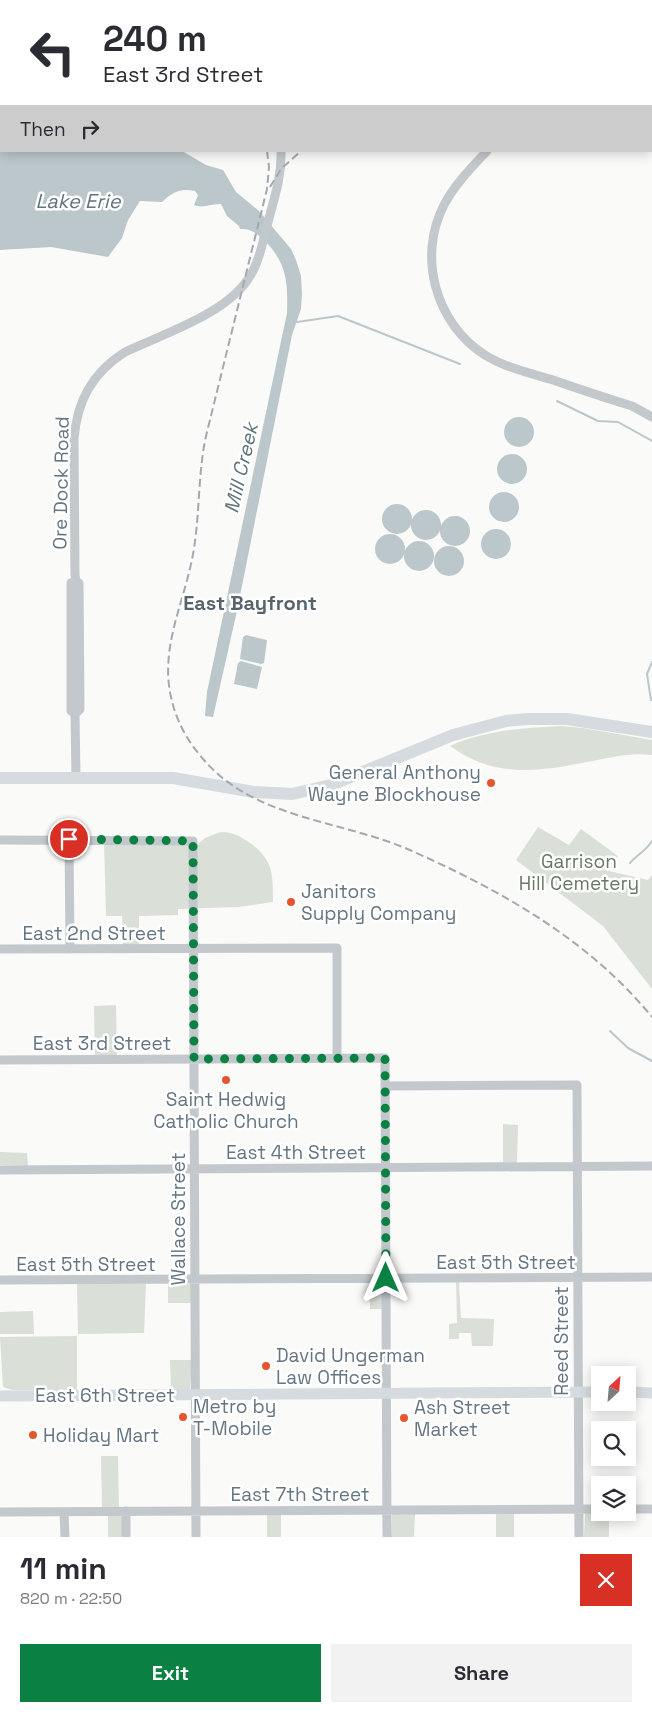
<!DOCTYPE html>
<html lang="en">
<head>
<meta charset="utf-8">
<style>
	body { margin:0; font-family:"Space Grotesk",sans-serif; background:#f2f2f3; color:#2b2b33; height:100vh; display:flex; flex-direction:column; font-size:19px; white-space:nowrap }
	* { box-sizing:border-box; margin:0 }
	p { font-size:16px; color:#7c7c81 }
	.icon { flex:none; width:28px; height:28px; fill:none; stroke:currentColor; stroke-width:2; stroke-linecap:round; stroke-linejoin:round }
	.map { position:relative; height:1537px; overflow:hidden }
	.drawer { display:flex; flex-direction:column; background:#fff; flex:1 }
	.drawer>* { flex:none }
	.top-card { position:absolute; left:0px; top:0px; width:652px; height:152px; box-shadow:0 2px 12px #0003; background:#fff; color:#2b2b33; overflow:hidden }
	.needle { width:32px; rotate:26deg }
	.fabs { position:absolute; left:591px; top:1366px; display:grid; gap:10px }
	.fabs a { display:grid; place-items:center; width:45px; height:45px; border-radius:0px; background:#fff; box-shadow:0 2px 12px #0003; font-size:25px }
	.pin { position:absolute; display:grid; place-items:center; width:42px; height:42px; color:#fff; margin:-21px; border:2px solid #fff; border-radius:50%; box-shadow:0 1px 5px #0007 }
	.me { position:absolute; width:55px; margin:-28px; rotate:0deg; stroke-linejoin:round; filter:drop-shadow(0 0 4px #0008) }
	.turn { display:flex; align-items:center; gap:18px; height:105px; padding:0 20px; font-size:22px }
	.turn .icon { width:65px; height:65px; stroke-width:2.5 }
	.turn b { display:block; font-size:35px; line-height:42px }
	.then { display:flex; align-items:center; height:48px; padding:0 20px; background:#0003; gap:10px; font-size:19px }
	.round { display:grid; place-items:center; flex:none; width:52px; height:52px; border-radius:0px; background:#f2f2f3 }
	.headline { display:flex; align-items:center; justify-content:space-between; height:85px; padding:0 20px }
	h1 { font-size:30px; font-weight:700; line-height:38px }
	.action { display:flex; gap:10px; margin-top:auto; padding:10px 20px }
	.action a { flex:1; height:58px; border-radius:0px; background:#0b8043; color:#fff; font-size:20px; font-weight:700; line-height:58px; text-align:center }
	.action a+a { background:#f2f2f3; color:#2b2b33 }
	.map>svg:first-child { display:block }
	.green { fill:#dadfd7 }
	.water { fill:#bbc7cb }
	.lines { fill:none; stroke-linecap:round; stroke-linejoin:round }
	.stream { stroke:#bbc7cb; stroke-width:2 }
	.minor { stroke:#c3c8cc; stroke-width:9 }
	.major { stroke:#d6dbdf; stroke-width:11 }
	.highway { stroke:#d6dbdf; stroke-width:12 }
	.rail { stroke:#a2aab0; stroke-width:2; stroke-dasharray:8 4; stroke-linecap:butt }
	.route { stroke:#0b8043; stroke-width:9; stroke-dasharray:0 16.2 }
	.poi-dot { fill:#e4572e; stroke:#fff; stroke-width:2 }
	.labels { text-anchor:middle; dominant-baseline:central; stroke-width:5; stroke-linejoin:round; paint-order:stroke }
	.street-label { font-size:19px; fill:#657683; stroke:#fff }
	.poi-label { font-size:19px; fill:#657683; stroke:#fff; text-anchor:start }
	.park-label { font-size:19px; fill:#687a64; stroke:#fff }
	.water-label { font-size:20px; font-style:italic; fill:#60757c; stroke:#fff }
	.neighbourhood-label { font-size:20px; font-weight:bold; fill:#57646e; stroke:#fff }
</style>
</head>
<body>
<div class="map">
<svg width="652" height="1537" viewBox="0 0 652 1537">
	<rect width="100%" height="100%" fill="#fafaf8"/>
	<path class="green" d="M 562,726 L 583,728 L 652,740 L 652,755 C 629,752 609,758 587,762 C 537,772 494,778 450,746 C 486,730 524,728 562,726 Z
		M 538,827 L 569,845 L 581,829 L 618,856 L 609,871 L 648,880 L 652,875 L 652,989 L 603,926 L 516,860 Z
		M 221,832 C 231,832 238,835 247,841 C 273,858 273,873 273,902 L 239,907 L 178,909 L 178,915 L 139,916 L 139,945 L 123,945 L 122,916 L 106,916 L 104,843 L 198,844 L 205,838 Z
		M 116,1005 L 117,1055 L 95,1055 L 94,1006 Z
		M 503,1124 L 518,1125 L 517,1163 L 503,1163 Z
		M 0,1152 L 27,1153 L 28,1166 L 0,1165 Z
		M 370,1282 L 383,1283 L 383,1309 L 370,1309 Z
		M 456,1282 L 459,1282 L 461,1318 L 494,1319 L 493,1346 L 472,1346 L 471,1333 L 459,1333 L 459,1339 L 449,1339 L 449,1324 L 457,1323 Z
		M 168,1283 L 191,1284 L 191,1303 L 168,1303 Z
		M 77,1284 L 146,1284 L 144,1333 L 78,1334 Z
		M 33,1311 L 34,1334 L 0,1334 L 0,1312 Z
		M 77,1336 L 77,1390 L 12,1390 L 3,1387 L 0,1337 Z
		M 170,1360 L 192,1360 L 190,1390 L 171,1390 Z
		M 101,1456 L 118,1456 L 119,1508 L 102,1508 Z
		M 496,1513 L 514,1513 L 514,1537 L 496,1537 Z
		M 585,1513 L 609,1513 L 609,1537 L 584,1537 Z
		M 267,1514 L 281,1514 L 281,1537 L 267,1537 Z
		M 392,1514 L 415,1514 L 414,1537 L 391,1537 Z
		M 108,1515 L 122,1515 L 123,1537 L 108,1537 Z"/>
	<path class="water" d="M 0,0 L 116,0 L 1,1 L 1,151 L 182,151 L 206,165 L 223,170 L 236,192 L 259,211 L 291,249 L 296,260 L 301,276 L 302,294 L 301,309 L 292,335 L 237,611 L 213,717 L 205,716 L 207,692 L 287,313 C 288,282 287,263 264,240 C 255,232 251,229 240,229 L 239,226 L 227,216 L 221,204 C 211,203 204,209 194,205 L 198,195 L 195,191 C 180,188 173,192 162,202 L 140,201 L 128,220 L 122,238 L 108,257 L 51,247 L 0,250 Z
		M504 432a15 15 0 1 1 30 0a15 15 0 1 1-30 0Z
		M497 469a15 15 0 1 1 30 0a15 15 0 1 1-30 0Z
		M489 507a15 15 0 1 1 30 0a15 15 0 1 1-30 0Z
		M382 519a15 15 0 1 1 30 0a15 15 0 1 1-30 0Z
		M411 525a15 15 0 1 1 30 0a15 15 0 1 1-30 0Z
		M440 531a15 15 0 1 1 30 0a15 15 0 1 1-30 0Z
		M481 544a15 15 0 1 1 30 0a15 15 0 1 1-30 0Z
		M375 549a15 15 0 1 1 30 0a15 15 0 1 1-30 0Z
		M404 556a15 15 0 1 1 30 0a15 15 0 1 1-30 0Z
		M434 561a15 15 0 1 1 30 0a15 15 0 1 1-30 0Z
		M 246,635 L 267,640 L 264,663 L 261,664 L 240,659 L 243,637 Z
		M 241,661 L 262,667 L 257,689 L 234,684 L 238,663 Z"/>
	<g class="lines">
		<path class="stream" d="M 297,322 L 338,316 L 460,364
			M 557,401 L 598,421 L 618,422 L 652,441
			M 651,700 L 647,674 L 652,662
			M 630,863 C 638,854 646,851 652,841
			M 610,1031 L 628,1048 L 652,1061"/>
		<path class="minor" d="M 182,0 L 183,1
			M 582,0 L 582,1
			M 487,151 C 471,168 455,184 444,205 C 417,257 436,324 485,355 C 506,368 530,373 553,380 C 579,389 606,398 632,406 L 652,417
			M 75,714 L 80,709 L 79,583 L 76,581 L 75,575 L 74,439 C 77,401 92,373 125,352 C 163,334 229,313 250,276 C 260,260 263,240 268,222 C 274,199 282,176 281,151
			M 75,714 L 71,711 L 71,583 L 76,581
			M 75,714 L 76,778
			M 69,839 L 70,949
			M 0,840 L 193,841 L 196,1537
			M 0,949 L 337,948 L 337,1058
			M 0,1060 L 385,1058 L 387,1537
			M 385,1086 L 577,1085 L 579,1537
			M 0,1170 L 652,1166
			M 0,1280 L 652,1277
			M 628,1509 L 652,1509
			M 126,1511 L 126,1537
			M 0,1512 L 600,1509
			M 64,1512 L 65,1537"/>
		<path class="major" d="M 628,1392 L 652,1393
			M 0,1396 L 600,1392"/>
		<path class="highway" d="M 0,778 L 173,778 L 254,792 L 292,794 L 331,785 L 453,735 L 506,721 L 527,719 L 567,719 L 652,732"/>
		<path class="rail" d="M 163,0 L 164,1
			M 547,0 L 547,1
			M 267,151 L 269,167 L 267,189 L 206,436 C 198,473 200,510 194,548 C 187,596 161,642 170,692 C 174,715 184,736 199,754 C 250,820 341,819 412,851 C 502,891 589,940 652,1017
			M 270,187 L 281,169 L 301,151"/>
	</g>
	<g class="lines">
		<path class="route" d="M 69,839 L 193,841 L 194,1059 L 385,1058 L 386,1278"/>
	</g>
	<g class="poi-dot">
		<circle cx="491" cy="783" r="5"/>
		<circle cx="291" cy="902" r="5"/>
		<circle cx="226" cy="1080" r="5"/>
		<circle cx="266" cy="1366" r="5"/>
		<circle cx="183" cy="1417" r="5"/>
		<circle cx="404" cy="1418" r="5"/>
		<circle cx="33" cy="1435" r="5"/>
	</g>
	<g class="labels">
		<g class="street-label">
			<text transform="translate(61 483) rotate(-89)">Ore Dock Road</text>
			<text x="94" y="933">East 2nd Street</text>
			<text x="102" y="1043">East 3rd Street</text>
			<text x="296" y="1152">East 4th Street</text>
			<text transform="translate(178 1219) rotate(-90)">Wallace Street</text>
			<text x="506" y="1262">East 5th Street</text>
			<text x="86" y="1264">East 5th Street</text>
			<text transform="translate(561 1341) rotate(-90)">Reed Street</text>
			<text x="105" y="1395">East 6th Street</text>
			<text x="300" y="1494">East 7th Street</text>
		</g>
		<g class="poi-label">
			<text x="481" y="772" text-anchor="end">General Anthony<tspan x="481" dy="22">Wayne Blockhouse</tspan></text>
			<text x="301" y="891">Janitors<tspan x="301" dy="22">Supply Company</tspan></text>
			<text x="226" y="1099" text-anchor="middle">Saint Hedwig<tspan x="226" dy="22">Catholic Church</tspan></text>
			<text x="276" y="1355">David Ungerman<tspan x="276" dy="22">Law Offices</tspan></text>
			<text x="193" y="1406">Metro by<tspan x="193" dy="22">T-Mobile</tspan></text>
			<text x="414" y="1407">Ash Street<tspan x="414" dy="22">Market</tspan></text>
			<text x="43" y="1435">Holiday Mart</text>
		</g>
		<g class="park-label">
			<text x="579" y="861">Garrison<tspan x="579" dy="22">Hill Cemetery</tspan></text>
		</g>
		<g class="water-label">
			<text x="78" y="201">Lake Erie</text>
			<text transform="translate(241 468) rotate(-77)">Mill Creek</text>
		</g>
		<g class="neighbourhood-label">
			<text x="250" y="603">East Bayfront</text>
		</g>
	</g>
</svg>
<div class="fabs">
<a><svg class="needle" viewBox="-14 -14 28 28"><path d="M0-13l5 13h-10z" fill="#e53935"/><path d="M0 13l5-13h-10z" fill="#7c7c81"/></svg></a>
<a><svg class="icon" aria-label="search" viewBox="0 0 24 24"><circle cx="10" cy="10" r="6"/><path d="M15 15l6 6"/></svg></a>
<a><svg class="icon" aria-label="layers" viewBox="0 0 24 24"><path d="M12 4l9 5-9 5-9-5zM3 14l9 5 9-5"/></svg></a>
</div>
<div class="pin" style="left:69px;top:839px;background:#d93025"><svg class="icon" aria-label="arrive" viewBox="0 0 24 24"><path d="M6 21V4h12l-3 4 3 4H6"/></svg></div>
<svg class="me" style="left:386px;top:1278px" viewBox="-20 -20 40 40"><path d="M0-17L14 15 0 8-14 15z" fill="#0b8043" stroke="#fff" stroke-width="4"/></svg>
<div class="top-card">
<div class="turn"><svg class="icon" aria-label="left" viewBox="0 0 24 24"><path d="M17 20v-9H6M10 6l-5 5 5 5"/></svg><div><b>240 m</b>East 3rd Street</div></div>
<div class="then">Then<svg class="icon" aria-label="right" viewBox="0 0 24 24"><path d="M7 20v-9h11M14 6l5 5-5 5"/></svg></div>
</div>
</div>
<section class="drawer">
<div class="headline"><div><h1>11 min</h1><p>820 m · 22:50</p></div><a class="round" style="background:#d93025;color:#fff"><svg class="icon" aria-label="close" viewBox="0 0 24 24"><path d="M6 6l12 12M18 6L6 18"/></svg></a></div>
<div class="action"><a>Exit</a><a>Share</a></div>
</section>
</body>
</html>
